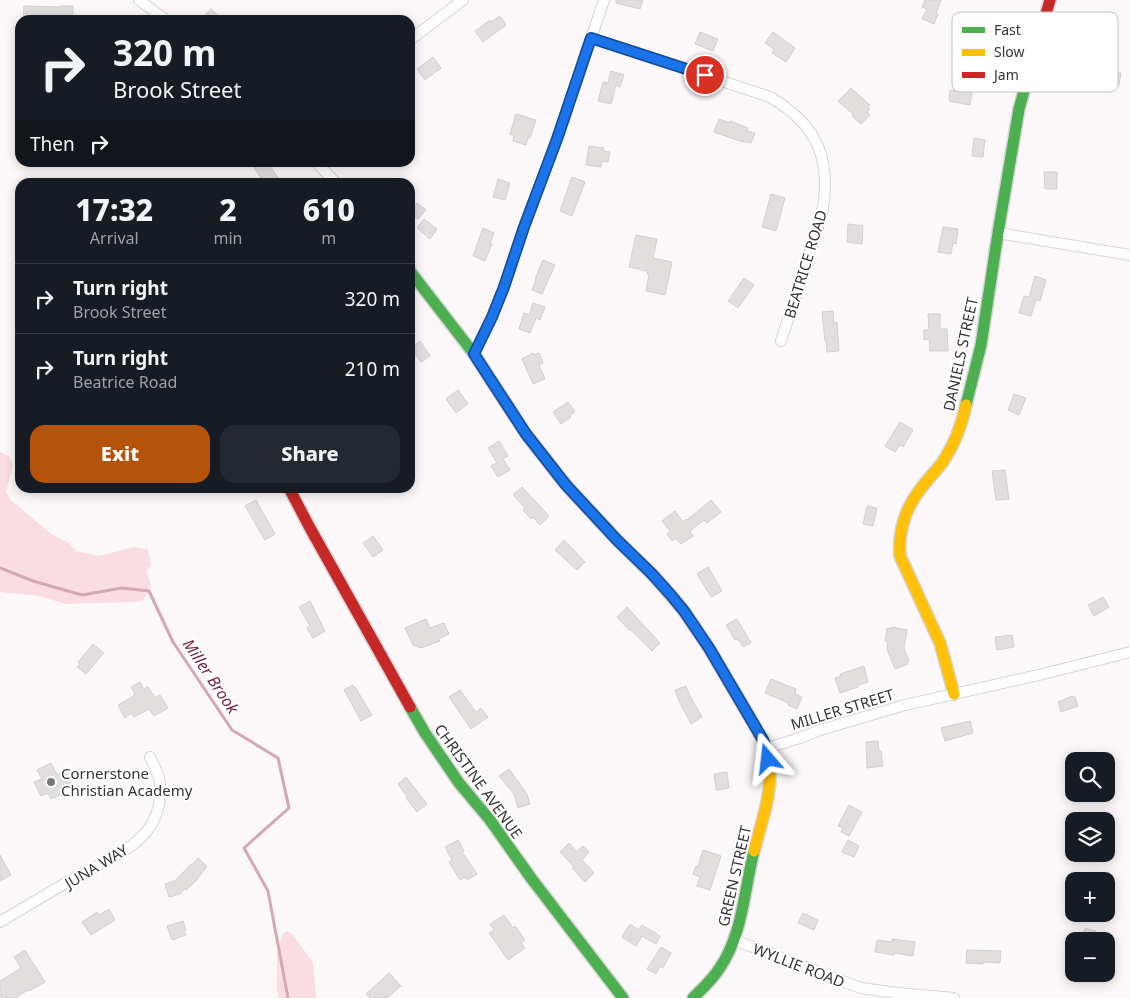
<!DOCTYPE html>
<html lang="en">
<head>
<meta charset="utf-8">
<style>
	body { margin:0; font-family:"Noto Sans",sans-serif; background:#242831; color:#f1f3f6; height:100vh; display:flex; flex-direction:column; font-size:19px; white-space:nowrap }
	* { box-sizing:border-box; margin:0 }
	p { font-size:16px; color:#9ea1a6 }
	.icon { flex:none; width:28px; height:28px; fill:none; stroke:currentColor; stroke-width:2; stroke-linecap:round; stroke-linejoin:round }
	.map { position:relative; flex:1; overflow:hidden }
	.side { position:absolute; left:15px; top:178px; width:400px; height:315px; display:flex; flex-direction:column; background:#171b24; border-radius:15px; box-shadow:0 2px 12px #0003 }
	.side>* { flex:none }
	.hud { position:absolute; left:15px; top:15px; width:400px; height:152px; border-radius:15px; box-shadow:0 2px 12px #0003; background:#171b24; color:#f1f3f6; overflow:hidden }
	.buttons { position:absolute; left:1065px; top:752px; display:grid; gap:10px }
	.buttons a { display:grid; place-items:center; width:50px; height:50px; border-radius:10px; background:#171b24; box-shadow:0 2px 12px #0003; font-size:25px }
	.pin { position:absolute; display:grid; place-items:center; width:42px; height:42px; color:#fff; margin:-21px; border:2px solid #fff; border-radius:50%; box-shadow:0 1px 5px #0007 }
	.me { position:absolute; width:55px; margin:-28px; rotate:343deg; stroke-linejoin:round; filter:drop-shadow(0 0 4px #0008) }
	.turn { display:flex; align-items:center; gap:18px; height:105px; padding:0 15px; font-size:22px }
	.turn .icon { width:65px; height:65px; stroke-width:2.5 }
	.turn b { display:block; font-size:35px; line-height:42px }
	.then { display:flex; align-items:center; height:48px; padding:0 15px; background:#0003; gap:10px; font-size:19px }
	.eta { display:flex; justify-content:space-evenly; align-items:center; height:85px; text-align:center }
	.eta b { font-size:30px; font-weight:800; line-height:35px }
	.button { display:flex; gap:10px; margin-top:auto; padding:10px 15px }
	.button a { flex:1; height:58px; border-radius:15px; background:#b45309; color:#fff; font-size:20px; font-weight:800; line-height:58px; text-align:center }
	.button a+a { background:#242831; color:#f1f3f6 }
	ul { padding:0; list-style:none }
	li { display:flex; align-items:center; gap:15px; height:70px; padding:0 15px; border-top:1px solid #363941 }
	li div { flex:1 }
	li b { display:block; font-size:19px }
	li em { font-style:normal }
	.map>svg:first-child { display:block }
	.green { fill:#f9dde3 }
	.lines { fill:none; stroke-linecap:round; stroke-linejoin:round }
	.stream { stroke:#d3a8b2; stroke-width:3 }
	.building { fill:#e1dede; stroke:#d2cfd0 }
	.street-casing { stroke:#d6d3d4; stroke-width:12 }
	.fast-casing { stroke:#d6d3d4; stroke-width:14 }
	.slow-casing { stroke:#d6d3d4; stroke-width:14 }
	.jam-casing { stroke:#d6d3d4; stroke-width:14 }
	.street { stroke:#fffefe; stroke-width:10 }
	.fast { stroke:#4caf50; stroke-width:11 }
	.slow { stroke:#ffc107; stroke-width:11 }
	.jam { stroke:#c62828; stroke-width:11 }
	.route-casing { stroke:#114b97; stroke-width:12 }
	.route { stroke:#1a73e8; stroke-width:9 }
	.poi-dot { fill:#7b7879; stroke:#fff; stroke-width:2 }
	.labels { text-anchor:middle; dominant-baseline:central; stroke-width:4; stroke-linejoin:round; paint-order:stroke }
	.street-label { font-size:15px; fill:#363334; stroke:#fff }
	.poi-label { font-size:15px; fill:#363334; stroke:#fff; text-anchor:start }
	.water-label { font-size:16px; font-style:italic; fill:#72283f; stroke:#fff }
	.key { fill:#fff; stroke:#c3c2c2; stroke-width:1 }
	.key-label { font-size:14px; fill:#363334 }
</style>
</head>
<body>
<div class="map">
<svg width="1130" height="998" viewBox="0 0 1130 998">
	<rect width="100%" height="100%" fill="#fcf8f9"/>
	<path class="green" d="M 0,452 L 9,456 L 13,465 L 6,492 L 10,499 L 51,534 L 69,543 L 76,551 L 99,556 L 134,547 L 148,549 L 151,564 L 147,571 L 151,586 L 143,600 L 137,602 L 66,604 L 39,596 L 0,592 Z
		M 288,931 L 292,934 L 313,962 L 316,998 L 279,998 L 277,991 L 277,955 L 283,933 Z"/>
	<g class="lines">
		<path class="stream" d="M 0,568 L 33,581 L 82,595 L 122,588 L 149,591 L 173,642 L 232,730 L 278,758 L 289,808 L 244,848 L 268,891 L 288,998"/>
	</g>
	<path class="building" d="M 616,0 L 643,0 L 640,9 L 616,3 Z
		M 925,0 L 941,0 L 936,13 L 938,14 L 934,24 L 922,19 L 927,9 L 922,7 Z
		M 24,6 L 61,7 L 61,6 L 73,6 L 73,18 L 67,17 L 67,20 L 23,18 Z
		M 211,9 L 223,20 L 200,20 Z
		M 500,16 L 506,25 L 483,42 L 475,31 L 490,20 L 491,22 Z
		M 700,32 L 718,39 L 713,51 L 695,44 Z
		M 773,32 L 795,48 L 786,62 L 772,53 L 774,49 L 765,43 Z
		M 433,57 L 441,68 L 425,80 L 417,69 Z
		M 611,71 L 624,75 L 620,87 L 616,85 L 611,104 L 598,101 L 603,82 L 608,83 Z
		M 1109,71 L 1121,73 L 1119,85 L 1106,83 Z
		M 959,81 L 973,83 L 970,105 L 949,101 L 950,90 L 958,91 Z
		M 851,88 L 870,105 L 867,108 L 870,109 L 867,112 L 870,115 L 861,124 L 852,116 L 853,114 L 838,101 Z
		M 516,114 L 536,120 L 530,138 L 528,138 L 526,145 L 513,141 L 514,136 L 510,134 Z
		M 719,119 L 730,123 L 730,121 L 748,128 L 747,131 L 755,133 L 751,143 L 743,141 L 743,142 L 714,132 Z
		M 974,138 L 985,140 L 983,157 L 972,156 Z
		M 589,146 L 604,148 L 603,151 L 610,152 L 608,162 L 602,161 L 601,167 L 586,165 Z
		M 262,162 L 267,162 L 281,182 L 264,182 L 254,168 Z
		M 1044,172 L 1057,172 L 1057,189 L 1045,189 Z
		M 572,177 L 585,182 L 572,216 L 560,211 Z
		M 498,179 L 510,183 L 505,200 L 493,197 Z
		M 771,194 L 785,198 L 776,231 L 762,227 Z
		M 417,203 L 426,210 L 418,219 L 410,213 Z
		M 424,219 L 437,229 L 430,239 L 417,228 Z
		M 848,224 L 863,226 L 862,244 L 847,242 Z
		M 943,227 L 958,229 L 956,244 L 953,243 L 951,254 L 938,252 Z
		M 483,228 L 494,233 L 490,244 L 492,244 L 485,261 L 473,256 Z
		M 636,235 L 657,239 L 653,258 L 672,262 L 665,295 L 646,291 L 649,275 L 647,274 L 648,271 L 629,267 Z
		M 543,260 L 555,265 L 542,294 L 532,290 L 536,279 L 535,279 Z
		M 1035,276 L 1046,280 L 1040,301 L 1036,300 L 1031,316 L 1019,313 L 1024,296 L 1029,297 Z
		M 744,278 L 754,285 L 738,308 L 728,301 Z
		M 533,303 L 545,307 L 540,320 L 536,318 L 530,333 L 519,329 L 524,313 L 529,315 Z
		M 833,311 L 834,323 L 837,322 L 839,351 L 827,352 L 826,341 L 825,341 L 822,312 Z
		M 928,314 L 940,314 L 940,329 L 947,329 L 948,351 L 930,351 L 929,339 L 924,340 L 924,330 L 929,330 Z
		M 420,341 L 430,356 L 421,362 L 411,348 Z
		M 533,353 L 534,355 L 539,353 L 543,363 L 539,365 L 545,379 L 533,384 L 522,359 Z
		M 458,390 L 468,404 L 456,413 L 446,399 Z
		M 1014,394 L 1026,398 L 1019,415 L 1008,410 Z
		M 568,402 L 575,412 L 569,416 L 571,417 L 561,424 L 553,412 Z
		M 900,422 L 913,430 L 903,447 L 900,445 L 895,452 L 885,446 Z
		M 499,441 L 508,456 L 503,459 L 510,470 L 498,477 L 491,466 L 497,463 L 488,448 Z
		M 1005,470 L 1009,499 L 996,500 L 992,471 Z
		M 522,487 L 549,516 L 540,525 L 533,517 L 531,519 L 523,510 L 525,508 L 513,495 Z
		M 256,500 L 275,534 L 265,540 L 245,506 Z
		M 711,500 L 721,512 L 707,523 L 704,520 L 690,531 L 693,536 L 681,544 L 676,538 L 672,541 L 667,534 L 670,531 L 662,521 L 675,511 L 683,522 L 686,519 L 687,520 Z
		M 867,506 L 877,508 L 873,526 L 863,524 Z
		M 373,536 L 383,550 L 373,557 L 363,543 Z
		M 564,540 L 585,562 L 577,570 L 555,550 Z
		M 708,567 L 722,591 L 711,597 L 697,574 Z
		M 1103,597 L 1109,607 L 1094,616 L 1088,605 Z
		M 310,601 L 325,631 L 313,638 L 307,628 L 310,626 L 299,607 Z
		M 627,607 L 660,643 L 652,651 L 630,629 L 629,630 L 617,617 Z
		M 426,619 L 430,628 L 444,623 L 449,634 L 439,639 L 440,641 L 421,648 L 413,645 L 405,628 Z
		M 737,619 L 751,643 L 743,647 L 738,639 L 735,640 L 726,625 Z
		M 892,627 L 907,630 L 904,648 L 909,661 L 907,662 L 908,664 L 895,669 L 887,649 L 888,642 L 885,641 L 887,628 L 892,629 Z
		M 1012,635 L 1014,647 L 997,650 L 995,637 Z
		M 93,644 L 104,653 L 86,674 L 77,667 L 80,664 L 78,662 Z
		M 864,666 L 868,682 L 858,685 L 858,687 L 840,693 L 835,678 L 841,676 L 840,674 Z
		M 771,679 L 796,689 L 795,694 L 802,697 L 797,709 L 788,705 L 789,703 L 765,693 Z
		M 140,682 L 144,689 L 148,687 L 155,698 L 160,695 L 168,708 L 154,716 L 149,709 L 134,717 L 132,713 L 125,718 L 118,705 L 134,696 L 134,694 L 135,694 L 131,687 Z
		M 353,685 L 354,687 L 355,687 L 372,715 L 361,721 L 344,690 Z
		M 686,686 L 690,696 L 702,717 L 691,724 L 678,699 L 675,690 Z
		M 460,690 L 476,712 L 481,708 L 488,717 L 471,729 L 449,697 Z
		M 1072,696 L 1073,697 L 1075,697 L 1078,706 L 1061,712 L 1058,702 Z
		M 970,721 L 973,733 L 945,741 L 941,728 Z
		M 878,741 L 879,752 L 881,751 L 883,766 L 867,768 L 866,742 Z
		M 51,763 L 57,775 L 65,771 L 71,783 L 62,787 L 64,793 L 51,799 L 48,793 L 41,796 L 34,782 L 42,779 L 37,770 Z
		M 509,769 L 527,794 L 530,804 L 518,808 L 514,794 L 499,776 Z
		M 727,772 L 729,788 L 716,790 L 714,774 Z
		M 406,777 L 427,804 L 417,812 L 406,798 L 407,796 L 398,784 Z
		M 849,805 L 862,812 L 849,836 L 841,832 L 843,828 L 838,826 Z
		M 458,840 L 464,851 L 462,852 L 477,874 L 467,880 L 465,877 L 460,880 L 449,862 L 452,860 L 445,847 Z
		M 848,840 L 859,846 L 854,857 L 842,852 Z
		M 569,843 L 577,852 L 583,846 L 589,852 L 582,860 L 594,873 L 585,882 L 572,868 L 574,867 L 560,852 Z
		M 703,850 L 721,856 L 710,890 L 697,886 L 700,877 L 693,874 L 696,866 L 698,866 Z
		M 0,855 L 11,875 L 0,881 Z
		M 198,858 L 207,866 L 195,882 L 186,890 L 184,889 L 180,894 L 169,897 L 165,884 L 176,880 L 191,864 L 192,865 Z
		M 109,909 L 115,920 L 91,935 L 82,922 L 97,912 L 99,915 Z
		M 803,913 L 818,920 L 814,930 L 798,923 Z
		M 504,915 L 513,928 L 515,926 L 525,940 L 521,943 L 525,948 L 508,960 L 489,933 L 494,930 L 490,924 Z
		M 183,921 L 186,930 L 184,931 L 186,935 L 172,940 L 167,926 Z
		M 630,924 L 639,930 L 642,925 L 660,936 L 656,944 L 642,936 L 636,946 L 622,937 Z
		M 1085,928 L 1096,931 L 1093,941 L 1081,941 Z
		M 892,939 L 915,942 L 913,956 L 894,953 L 894,955 L 875,952 L 877,940 L 892,942 Z
		M 661,947 L 671,953 L 663,968 L 660,966 L 656,974 L 647,969 Z
		M 25,950 L 45,982 L 29,991 L 28,990 L 15,998 L 2,998 L 0,995 L 0,981 L 21,968 L 14,957 Z
		M 967,950 L 1001,951 L 1000,963 L 983,962 L 983,964 L 966,963 Z
		M 389,973 L 401,986 L 387,998 L 370,998 L 366,994 Z"/>
	<g class="lines">
		<g class="street-casing">
			<path id="street" d="M 139,0 L 166,20
				M 591,38 L 770,97 C 818,125 832,160 822,214 L 781,341
				M 410,40 L 463,0
				M 316,162 L 335,182
				M 998,233 L 1130,255
				M 474,354 L 492,317 L 504,287 L 524,227 L 557,139 L 604,0
				M 767,748 L 800,738 L 820,730 L 905,705 L 1043,674 L 1130,652
				M 0,922 C 25,907 50,892 76,877 C 103,862 148,845 157,812 C 160,804 161,786 159,778 C 157,771 153,764 150,757
				M 734,940 L 861,988 L 897,993 L 954,998"/>
		</g>
		<g class="fast-casing">
			<path id="fast" d="M 410,271 L 474,354 L 526,434 L 566,485 L 617,540 L 655,577
				M 966,405 L 981,345 L 998,233 L 1019,109 L 1027,80
				M 410,707 L 425,733 L 459,783 L 490,820 L 531,878 L 623,998
				M 693,998 C 702,989 712,980 719,969 C 743,935 744,890 754,851"/>
		</g>
		<g class="slow-casing">
			<path id="slow" d="M 655,577 L 684,611 L 709,648 L 763,740 C 765,745 767,750 768,755 C 775,787 762,820 754,851
				M 954,694 L 940,643 L 900,556 C 898,530 906,507 922,487 C 929,478 938,469 944,460 C 955,443 962,424 966,405"/>
		</g>
		<g class="jam-casing">
			<path id="jam" d="M 1027,80 L 1050,0
				M 289,488 L 310,528 L 410,707"/>
		</g>
		<use href="#street" class="street"/>
		<use href="#fast" class="fast"/>
		<use href="#slow" class="slow"/>
		<use href="#jam" class="jam"/>
	</g>
	<g class="lines">
		<g class="route-casing">
			<path id="route" d="M 705,75 L 591,38 L 557,139 L 524,227 L 504,287 L 492,317 L 474,354 L 526,434 L 566,485 L 617,540 L 651,573 L 670,594 L 684,611 L 709,648 L 763,740 L 766,748 L 768,759"/>
		</g>
		<use href="#route" class="route"/>
	</g>
	<circle class="poi-dot" cx="51" cy="782" r="5"/>
	<g class="labels">
		<g class="street-label">
			<text transform="translate(805 264) rotate(-73)">BEATRICE ROAD</text>
			<text transform="translate(960 354) rotate(-78)">DANIELS STREET</text>
			<text transform="translate(842 709) rotate(-17)">MILLER STREET</text>
			<text transform="translate(479 781) rotate(54)">CHRISTINE AVENUE</text>
			<text transform="translate(96 866) rotate(-31)">JUNA WAY</text>
			<text transform="translate(734 876) rotate(-77)">GREEN STREET</text>
			<text transform="translate(799 965) rotate(21)">WYLLIE ROAD</text>
		</g>
		<g class="poi-label">
			<text x="61" y="773">Cornerstone<tspan x="61" dy="17">Christian Academy</tspan></text>
		</g>
		<g class="water-label">
			<text transform="translate(211 676) rotate(56)">Miller Brook</text>
		</g>
	</g>
	<rect x="952" y="12" width="166" height="80" rx="8" class="key"/>
	<rect x="962" y="27" width="23" height="6" fill="#4caf50"/>
	<rect x="962" y="49" width="23" height="7" fill="#ffc107"/>
	<rect x="962" y="72" width="23" height="6" fill="#c62828"/>
	<g class="key-label">
		<text x="994" y="35">Fast</text>
		<text x="994" y="57">Slow</text>
		<text x="994" y="80">Jam</text>
	</g>
</svg>
<div class="buttons">
<a><svg class="icon" aria-label="search" viewBox="0 0 24 24"><circle cx="10" cy="10" r="6"/><path d="M15 15l6 6"/></svg></a>
<a><svg class="icon" aria-label="layers" viewBox="0 0 24 24"><path d="M12 4l9 5-9 5-9-5zM3 14l9 5 9-5"/></svg></a>
<a>+</a>
<a>−</a>
</div>
<div class="pin" style="left:705px;top:75px;background:#d93025"><svg class="icon" aria-label="arrive" viewBox="0 0 24 24"><path d="M6 21V4h12l-3 4 3 4H6"/></svg></div>
<svg class="me" style="left:768px;top:759px" viewBox="-20 -20 40 40"><path d="M0-17L14 15 0 8-14 15z" fill="#1a73e8" stroke="#fff" stroke-width="4"/></svg>
<div class="hud">
<div class="turn"><svg class="icon" aria-label="right" viewBox="0 0 24 24"><path d="M7 20v-9h11M14 6l5 5-5 5"/></svg><div><b>320 m</b>Brook Street</div></div>
<div class="then">Then<svg class="icon" aria-label="right" viewBox="0 0 24 24"><path d="M7 20v-9h11M14 6l5 5-5 5"/></svg></div>
</div>
<section class="side">
<div class="eta">
<div><b>17:32</b><p>Arrival</p></div>
<div><b>2</b><p>min</p></div>
<div><b>610</b><p>m</p></div>
</div>
<ul>
<li><svg class="icon" aria-label="right" viewBox="0 0 24 24"><path d="M7 20v-9h11M14 6l5 5-5 5"/></svg><div><b>Turn right</b><p>Brook Street</p></div><em>320 m</em></li>
<li><svg class="icon" aria-label="right" viewBox="0 0 24 24"><path d="M7 20v-9h11M14 6l5 5-5 5"/></svg><div><b>Turn right</b><p>Beatrice Road</p></div><em>210 m</em></li>
</ul>
<div class="button"><a>Exit</a><a>Share</a></div>
</section>
</div>
</body>
</html>
